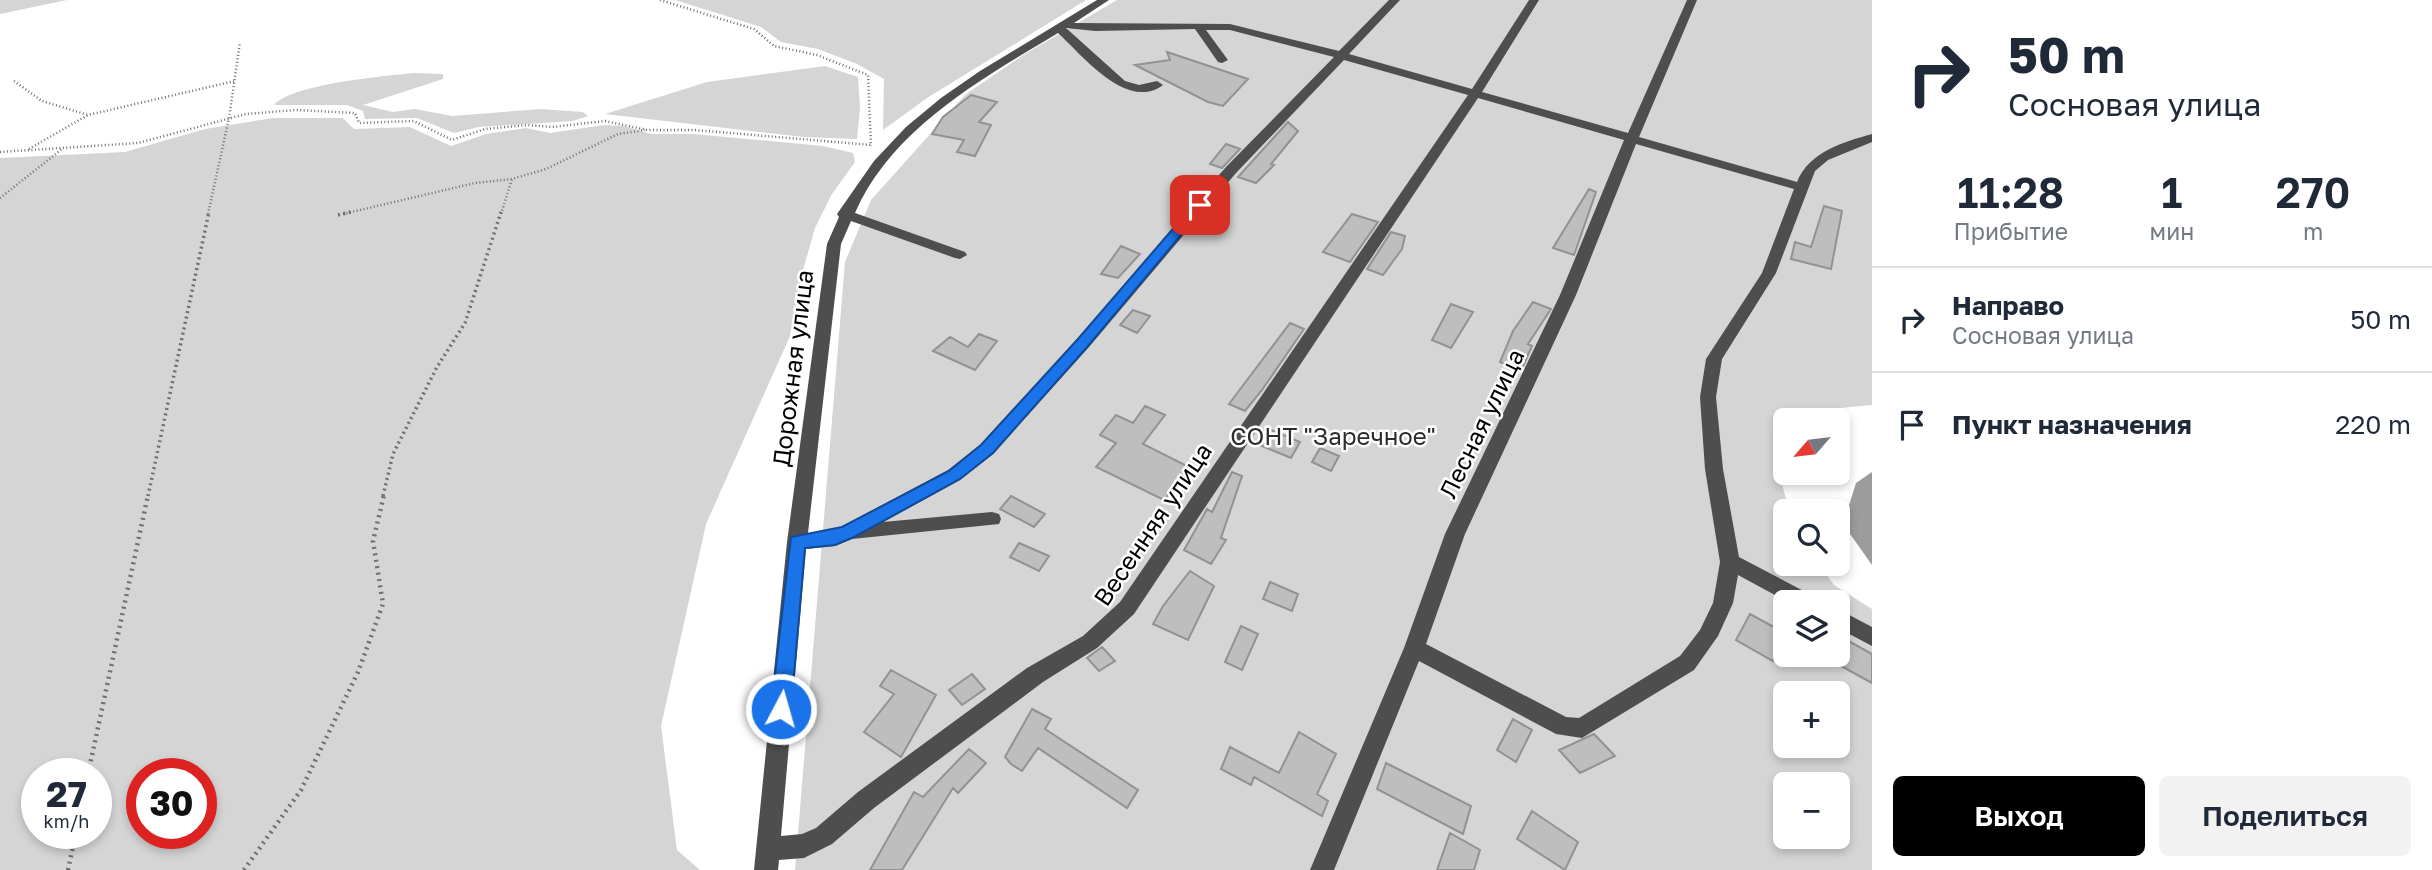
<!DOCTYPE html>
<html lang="ru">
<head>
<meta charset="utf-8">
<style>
	body { margin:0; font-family:"Golos Text",sans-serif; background:#f2f2f3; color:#1f2937; height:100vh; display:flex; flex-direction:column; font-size:26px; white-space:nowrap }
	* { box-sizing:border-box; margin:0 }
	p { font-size:23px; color:#747a83 }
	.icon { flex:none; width:38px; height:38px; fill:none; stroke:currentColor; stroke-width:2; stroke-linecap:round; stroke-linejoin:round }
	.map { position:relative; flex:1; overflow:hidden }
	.drawer { display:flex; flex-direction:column; background:#fff; width:560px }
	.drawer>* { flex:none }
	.guide { background:#fff; color:#1f2937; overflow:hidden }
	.needle { width:46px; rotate:242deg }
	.tools { position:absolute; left:1773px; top:408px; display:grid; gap:14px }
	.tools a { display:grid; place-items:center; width:77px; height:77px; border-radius:10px; background:#fff; box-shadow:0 4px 10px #0003; font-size:35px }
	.speed { position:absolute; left:21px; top:758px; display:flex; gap:14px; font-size:35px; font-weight:700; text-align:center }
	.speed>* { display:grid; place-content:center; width:91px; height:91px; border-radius:50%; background:#fff; box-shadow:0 4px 10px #0003; line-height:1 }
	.speed small { font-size:18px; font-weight:400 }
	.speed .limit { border:10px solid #d22; background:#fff; color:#111 }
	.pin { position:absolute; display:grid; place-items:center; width:60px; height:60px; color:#fff; margin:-30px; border-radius:14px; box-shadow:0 4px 10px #0006 }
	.me { position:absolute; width:77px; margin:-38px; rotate:6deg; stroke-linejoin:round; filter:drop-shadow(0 0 5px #0008) }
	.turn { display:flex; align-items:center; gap:24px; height:147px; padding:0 21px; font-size:32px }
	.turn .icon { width:91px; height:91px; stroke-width:2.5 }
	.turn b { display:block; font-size:49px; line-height:60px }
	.eta { display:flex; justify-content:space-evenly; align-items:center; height:119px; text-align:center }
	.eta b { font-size:42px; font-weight:600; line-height:49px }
	.primary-button { display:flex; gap:14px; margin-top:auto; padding:14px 21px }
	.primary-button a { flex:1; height:80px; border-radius:10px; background:#000; color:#fff; font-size:28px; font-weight:600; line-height:80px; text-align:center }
	.primary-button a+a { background:#f2f2f3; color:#1f2937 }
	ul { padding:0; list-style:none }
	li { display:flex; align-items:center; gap:21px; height:105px; padding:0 21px; border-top:2px solid #e0e1e3 }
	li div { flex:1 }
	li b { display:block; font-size:26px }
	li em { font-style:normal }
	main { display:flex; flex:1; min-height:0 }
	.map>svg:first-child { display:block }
	.green { fill:#d5d5d5; fill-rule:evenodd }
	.water { fill:#9c9c9c }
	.building { fill:#bebebe; stroke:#929292; stroke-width:2 }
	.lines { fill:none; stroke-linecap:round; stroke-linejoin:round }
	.path-far2 { stroke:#707070; stroke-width:2.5; stroke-dasharray:1 2.5; stroke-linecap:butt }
	.path-far1 { stroke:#707070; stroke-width:3.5; stroke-dasharray:2 3.5; stroke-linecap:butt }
	.path { stroke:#707070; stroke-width:4.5; stroke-dasharray:2 4.5; stroke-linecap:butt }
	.minor { fill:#4e4e4e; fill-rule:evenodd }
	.route { fill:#1a73e8; stroke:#114b97; stroke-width:2 }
	.labels { text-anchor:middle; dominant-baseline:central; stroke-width:5; stroke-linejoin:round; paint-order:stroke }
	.street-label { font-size:24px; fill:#000; stroke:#fff }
	.park-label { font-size:24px; fill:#2c2c2c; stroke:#fff }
</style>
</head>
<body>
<main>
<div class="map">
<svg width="1872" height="870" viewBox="0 0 1872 870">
	<rect width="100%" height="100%" fill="#fff"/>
	<path class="green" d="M 0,0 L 67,0 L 0,14 Z
		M 675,0 L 1086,0 L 927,98 L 883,130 L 884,79 L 857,64 L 818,49 L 781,42 L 761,27 Z
		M 1117,0 L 1872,0 L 1872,405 L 1830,409 L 1829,420 L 1785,420 L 1787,473 L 1780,476 L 1789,511 L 1785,511 L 1785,564 L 1819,564 L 1834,585 L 1872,609 L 1872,870 L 795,870 L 845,262 L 871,200 L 966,94 L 1025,54 ZM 1785,602 L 1838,602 L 1838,654 L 1785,654 ZM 1785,693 L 1838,693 L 1838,746 L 1785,746 ZM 1785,784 L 1838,784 L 1838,836 L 1785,836 Z
		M 825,66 L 858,77 L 860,108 L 857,139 L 804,137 L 605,114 L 707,82 Z
		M 414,73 L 443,74 L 443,79 L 363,105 L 393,112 L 415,109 L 452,116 L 541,109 L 583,112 L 588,116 L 573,121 L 479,127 L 454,133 L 417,118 L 365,119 L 363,111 L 347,105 L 274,105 C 292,84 384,76 414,73 Z
		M 273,118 L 343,118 L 354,129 L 410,127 L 451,146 L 486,134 L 526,128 L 550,133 L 604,125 L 624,126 L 651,134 L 693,134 L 823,146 L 853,153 L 855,162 L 832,194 L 815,228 L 801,277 L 790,336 L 706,524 L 661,726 L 677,850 L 700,870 L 0,870 L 0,158 L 125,152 L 205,129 ZM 37,774 L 96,774 L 96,833 L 37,833 ZM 142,774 L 201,774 L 201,833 L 142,833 Z"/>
	<path class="water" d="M 1872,472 L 1872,565 L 1843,524 L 1856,483 Z"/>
	<path class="building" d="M 1167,52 L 1248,79 L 1223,106 L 1208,102 L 1135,65 L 1170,60 Z
		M 971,95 L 997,102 L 979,122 L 991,125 L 975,156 L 957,152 L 964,140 L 932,134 L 943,117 Z
		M 1288,122 L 1298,131 L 1271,164 L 1274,165 L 1256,183 L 1238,177 Z
		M 1226,144 L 1240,149 L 1222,168 L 1210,164 Z
		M 1589,189 L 1596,192 L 1574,255 L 1553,248 Z
		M 1824,206 L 1842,211 L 1831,269 L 1791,259 L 1795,242 L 1811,247 Z
		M 1352,214 L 1378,222 L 1350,262 L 1323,252 Z
		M 1391,232 L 1405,236 L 1402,249 L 1383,275 L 1367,269 Z
		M 1121,246 L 1140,254 L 1118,278 L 1101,274 Z
		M 1533,302 L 1551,309 L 1528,344 L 1532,346 L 1521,371 L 1500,362 L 1513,331 Z
		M 1451,304 L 1473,312 L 1451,348 L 1432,340 Z
		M 1133,310 L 1150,316 L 1137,333 L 1120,325 Z
		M 1290,323 L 1304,329 L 1262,390 L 1245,411 L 1229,404 Z
		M 979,334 L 997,341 L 975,370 L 933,351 L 950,337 L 968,347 Z
		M 1145,406 L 1165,415 L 1143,444 L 1189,467 L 1164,500 L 1096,467 L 1116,443 L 1100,435 L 1116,415 L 1133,423 Z
		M 1266,428 L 1300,442 L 1291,458 L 1257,444 Z
		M 1320,448 L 1339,456 L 1331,471 L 1312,462 Z
		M 1232,472 L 1242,476 L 1221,538 L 1226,540 L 1211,564 L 1184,550 L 1207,509 L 1212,512 Z
		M 1011,496 L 1045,514 L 1034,527 L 1000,509 Z
		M 1019,543 L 1049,556 L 1039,571 L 1010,557 Z
		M 1190,571 L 1214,586 L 1188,640 L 1153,624 L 1163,606 Z
		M 1270,582 L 1298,594 L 1292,611 L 1263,599 Z
		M 1750,614 L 1785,633 L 1773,661 L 1736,640 Z
		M 1241,626 L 1258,634 L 1242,670 L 1225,662 Z
		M 1843,638 L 1872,654 L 1872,683 L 1832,661 Z
		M 1102,647 L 1115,661 L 1099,671 L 1087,658 Z
		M 891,670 L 936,695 L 901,757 L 864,732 L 894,694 L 880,686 Z
		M 972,674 L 985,689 L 962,705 L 949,690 Z
		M 1032,709 L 1051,719 L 1045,729 L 1138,790 L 1127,808 L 1038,748 L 1022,771 L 1011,764 L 1005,757 Z
		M 1513,719 L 1532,730 L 1516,762 L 1497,750 Z
		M 1299,732 L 1336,754 L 1317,794 L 1328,801 L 1322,816 L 1254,777 L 1251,785 L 1221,769 L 1230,747 L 1279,773 Z
		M 1594,734 L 1615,756 L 1580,773 L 1559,750 Z
		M 969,749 L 986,763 L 958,793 L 953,788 L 902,870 L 870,870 L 914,792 L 923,797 Z
		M 1386,763 L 1471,806 L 1463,834 L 1377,789 Z
		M 1532,811 L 1578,842 L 1565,870 L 1517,839 Z
		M 1450,833 L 1480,850 L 1474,870 L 1437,870 Z"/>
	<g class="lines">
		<path class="path-far2" d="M 660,0 L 754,29 L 774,46 L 817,55 L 868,75 L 871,146
			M 14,81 L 42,101 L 88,115
			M 29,149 L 88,115 L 235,81
			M 0,152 L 138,143 L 246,114 L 296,110 L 355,113 L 359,123 L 414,121 L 452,140 L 485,129 L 527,125 L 552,127 L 605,121 L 647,130 L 695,130 L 871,145
			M 0,198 L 62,149
			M 208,214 L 229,118 L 240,42
			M 343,214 L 475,183 L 512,179 L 546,169 L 618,134 L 645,130
			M 501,214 L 512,179"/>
		<path class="path-far1" d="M 338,215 L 351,212
			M 148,496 L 209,212
			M 383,496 L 393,454 L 437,367 L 465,323 L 501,212"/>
		<path class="path" d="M 88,774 L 148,495
			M 68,870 L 76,833
			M 244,870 L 301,790 L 358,672 L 383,604 L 373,541 L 384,495"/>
		<path class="minor" d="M 1097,0 L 1109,0 L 1074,23 L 1230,24 L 1339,51 L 1389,0 L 1400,0 L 1349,54 L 1472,89 L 1529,0 L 1539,0 L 1482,92 L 1628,133 L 1687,0 L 1697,0 L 1639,137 L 1797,182 C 1809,152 1843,142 1872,134 L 1872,142 L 1828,160 L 1815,171 L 1776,273 L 1722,359 L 1716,397 L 1723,469 L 1739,557 L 1813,596 L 1816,602 L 1788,602 L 1738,575 L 1733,603 L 1718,636 L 1694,670 L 1582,738 L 1556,734 L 1419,661 L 1334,870 L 1310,870 L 1404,648 L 1445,534 L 1560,295 L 1624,140 L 1478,98 L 1134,614 L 1097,648 L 1043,682 L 874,808 L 832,844 L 804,858 L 779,860 L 778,870 L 754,870 L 787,542 L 827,244 L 839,217 L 837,214 L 874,161 L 906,127 L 941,98 L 980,71 ZM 1066,28 L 1095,31 L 1195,29 L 1218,62 L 1222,63 L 1228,60 L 1206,30 L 1230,30 L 1334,57 L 1226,167 L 1077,339 L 981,444 L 948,470 L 841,527 L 833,531 L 808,533 L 841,244 L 851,221 L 955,258 L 960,259 L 967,255 L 965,252 L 855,213 C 891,129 983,78 1058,33 C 1082,55 1127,112 1163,85 L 1157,81 L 1139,85 L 1125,81 ZM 1344,60 L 1468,95 L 1120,602 L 1083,636 L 1027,668 L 858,792 L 816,828 L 802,834 L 781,836 L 806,549 L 835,546 L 852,539 L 999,524 L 1001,519 L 999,514 L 992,512 L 883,522 L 960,480 L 993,454 L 1089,347 L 1236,173 ZM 1636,144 L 1794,189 L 1762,273 L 1706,359 L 1700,397 L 1705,469 L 1720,562 L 1713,603 L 1700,630 L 1680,656 L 1579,718 L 1566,717 L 1426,644 L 1465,534 L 1576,295 Z
			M 1838,609 L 1872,627 L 1872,646 L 1838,628 Z"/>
	</g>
	<path class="route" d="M 1196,202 L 1206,205 L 1088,346 L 993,453 L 960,479 L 854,537 L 835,545 L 805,548 L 791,709 L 788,716 L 781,719 L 774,716 L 771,709 L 791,537 L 842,527 L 949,471 L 981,445 L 1078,339 Z"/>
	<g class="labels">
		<g class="street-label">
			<text transform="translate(792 368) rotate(-83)">Дорожная улица</text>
			<text transform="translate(1481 423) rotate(-64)">Лесная улица</text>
			<text transform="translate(1152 524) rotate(-56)">Весенняя улица</text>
		</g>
		<g class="park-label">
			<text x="1333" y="435">СОНТ "Заречное"</text>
		</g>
	</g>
</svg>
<div class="tools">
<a><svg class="needle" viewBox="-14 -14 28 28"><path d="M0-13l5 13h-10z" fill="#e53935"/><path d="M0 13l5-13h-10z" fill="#747a83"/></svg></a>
<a><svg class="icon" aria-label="search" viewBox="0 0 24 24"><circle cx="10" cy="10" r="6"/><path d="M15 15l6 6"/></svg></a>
<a><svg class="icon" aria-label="layers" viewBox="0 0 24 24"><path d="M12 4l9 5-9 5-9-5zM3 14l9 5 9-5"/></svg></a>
<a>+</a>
<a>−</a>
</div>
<div class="speed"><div>27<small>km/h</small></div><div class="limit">30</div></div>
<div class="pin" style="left:1200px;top:205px;background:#d93025"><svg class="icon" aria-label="arrive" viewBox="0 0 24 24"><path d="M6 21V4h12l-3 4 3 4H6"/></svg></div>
<svg class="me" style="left:781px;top:709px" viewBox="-20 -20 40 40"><circle r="17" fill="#1a73e8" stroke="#fff" stroke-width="3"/><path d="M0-11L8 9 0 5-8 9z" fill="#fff"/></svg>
</div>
<section class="drawer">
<div class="guide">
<div class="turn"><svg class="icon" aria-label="right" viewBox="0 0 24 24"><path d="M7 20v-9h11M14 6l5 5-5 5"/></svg><div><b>50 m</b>Сосновая улица</div></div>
</div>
<div class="eta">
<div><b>11:28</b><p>Прибытие</p></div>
<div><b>1</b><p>мин</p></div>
<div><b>270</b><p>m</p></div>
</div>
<ul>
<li><svg class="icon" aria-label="right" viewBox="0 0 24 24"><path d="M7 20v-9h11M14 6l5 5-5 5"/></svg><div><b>Направо</b><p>Сосновая улица</p></div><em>50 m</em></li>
<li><svg class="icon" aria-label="arrive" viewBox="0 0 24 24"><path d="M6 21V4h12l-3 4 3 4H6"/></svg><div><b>Пункт назначения</b></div><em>220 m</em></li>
</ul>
<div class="primary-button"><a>Выход</a><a>Поделиться</a></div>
</section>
</main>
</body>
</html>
